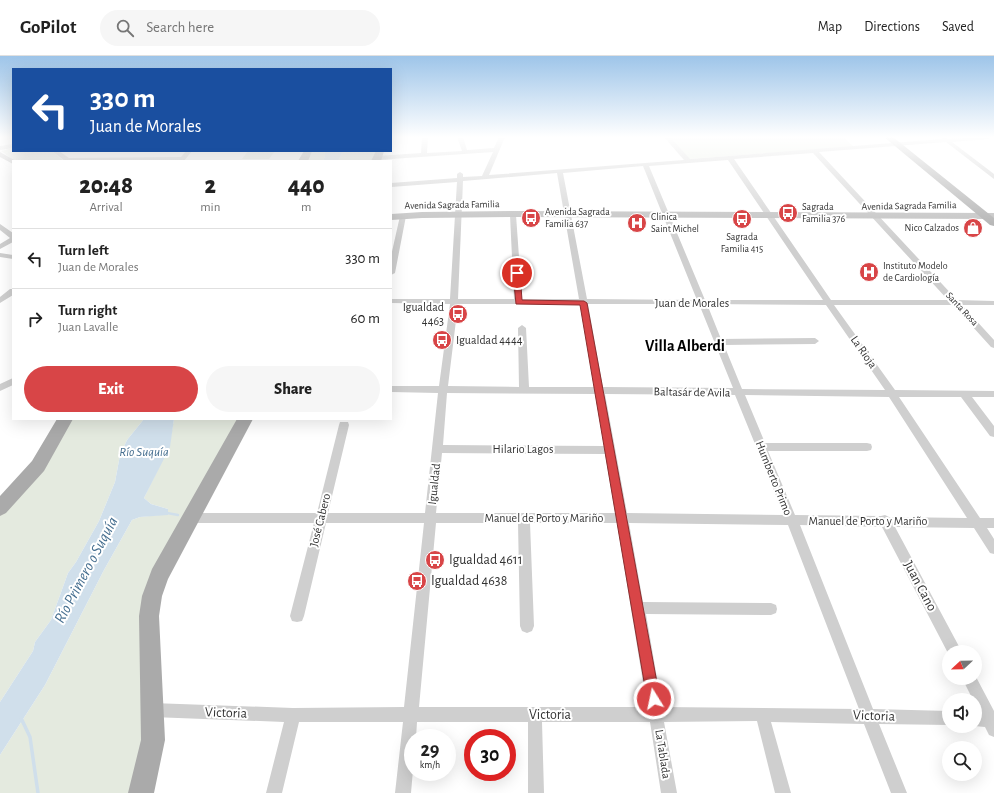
<!DOCTYPE html>
<html lang="en">
<head>
<meta charset="utf-8">
<style>
	body { margin:0; font-family:"Alegreya Sans",sans-serif; background:#f6f6f6; color:#222; height:100vh; display:flex; flex-direction:column; font-size:15px; white-space:nowrap }
	* { box-sizing:border-box; margin:0 }
	p { font-size:13px; color:#767676 }
	.icon { flex:none; width:22px; height:22px; fill:none; stroke:currentColor; stroke-width:2; stroke-linecap:round; stroke-linejoin:round }
	.map { position:relative; flex:1; overflow:hidden }
	.details { position:absolute; left:12px; top:104px; width:380px; height:260px; display:flex; flex-direction:column; background:#fff; border-radius:0px; box-shadow:0 4px 16px #0002 }
	.details>* { flex:none }
	.top-card { position:absolute; left:12px; top:12px; width:380px; height:84px; border-radius:0px; box-shadow:0 4px 16px #0002; background:#1a4fa0; color:#fff; overflow:hidden }
	.needle { width:26px; rotate:248deg }
	.buttons { position:absolute; left:942px; top:589px; display:grid; gap:8px }
	.buttons a { display:grid; place-items:center; width:40px; height:40px; border-radius:50%; background:#fff; box-shadow:0 4px 16px #0002; font-size:20px }
	.speed { position:absolute; left:404px; top:673px; display:flex; gap:8px; font-size:20px; font-weight:700; text-align:center }
	.speed>* { display:grid; place-content:center; width:52px; height:52px; border-radius:50%; background:#fff; box-shadow:0 4px 16px #0002; line-height:1 }
	.speed small { font-size:10px; font-weight:400 }
	.speed .limit { border:6px solid #d22; background:#fff; color:#111 }
	.pin { position:absolute; display:grid; place-items:center; width:34px; height:34px; color:#fff; margin:-17px; border:2px solid #fff; border-radius:50%; box-shadow:0 1px 4px #0007 }
	.me { position:absolute; width:44px; margin:-22px; rotate:350deg; stroke-linejoin:round; filter:drop-shadow(0 0 3px #0008) }
	.turn { display:flex; align-items:center; gap:14px; height:84px; padding:0 12px; font-size:18px }
	.turn .icon { width:52px; height:52px; stroke-width:2.5 }
	.turn b { display:block; font-size:28px; line-height:34px }
	.eta { display:flex; justify-content:space-evenly; align-items:center; height:68px; text-align:center }
	.eta b { font-size:24px; font-weight:800; line-height:28px }
	.action { display:flex; gap:8px; margin-top:auto; padding:8px 12px }
	.action a { flex:1; height:46px; border-radius:24px; background:#d84547; color:#fff; font-size:16px; font-weight:800; line-height:46px; text-align:center }
	.action a+a { background:#f6f6f6; color:#222 }
	ul { padding:0; list-style:none }
	li { display:flex; align-items:center; gap:12px; height:60px; padding:0 12px; border-top:1px solid #e0e0e0 }
	li div { flex:1 }
	li b { display:block; font-size:15px }
	li em { font-style:normal }
	header { display:flex; align-items:center; gap:24px; box-sizing:border-box; height:56px; padding:0 20px; background:#fff; border-bottom:1px solid #e0e0e0 }
	header strong { font-size:19px }
	nav { display:flex; gap:22px; margin-inline-start:auto; font-size:14px }
	.search { width:280px; height:36px; background:#f6f6f6; display:flex; align-items:center; gap:10px; box-sizing:border-box; padding:0 14px; border-radius:22px; color:#767676; font-size:15px }
	.map>svg:first-child { display:block }
	.green { fill:#e4eadf }
	.water { fill:#d0dfeb }
	.lines { fill:none; stroke-linecap:round; stroke-linejoin:round }
	.stream-far1 { stroke:#d0dfeb; stroke-width:2.5 }
	.stream { stroke:#d0dfeb; stroke-width:3.5 }
	.minor { fill:#cfcfcf; fill-rule:evenodd }
	.secondary { fill:#bcbcbc; fill-rule:evenodd }
	.primary { fill:#aaa; fill-rule:evenodd }
	.route { fill:#d84547; stroke:#8c2d2e }
	.labels { text-anchor:middle; dominant-baseline:central; stroke-width:4; stroke-linejoin:round; paint-order:stroke }
	.far-street-label { font-size:10px; fill:#323232; stroke:#fff }
	.far-poi-label { font-size:10px; fill:#323232; stroke:#fff; text-anchor:start }
	.street-label { font-size:12px; fill:#323232; stroke:#fff }
	.poi-label { font-size:12px; fill:#323232; stroke:#fff; text-anchor:end }
	.water-label { font-size:13px; font-style:italic; fill:#456e8f; stroke:#fff }
	.near-poi-label { font-size:14px; fill:#323232; stroke:#fff; text-anchor:start }
	.near-street-label { font-size:14px; fill:#323232; stroke:#fff }
	.district-label { font-size:16px; font-weight:bold; fill:#000; stroke:#fff }
	.near-water-label { font-size:16px; font-style:italic; fill:#456e8f; stroke:#fff }
</style>
</head>
<body>
<header>
<strong>GoPilot</strong>
<div class="search"><svg class="icon" aria-label="search" viewBox="0 0 24 24"><circle cx="10" cy="10" r="6"/><path d="M15 15l6 6"/></svg>Search here</div>
<nav><a>Map</a><a>Directions</a><a>Saved</a></nav>
</header>
<div class="map">
<svg width="994" height="737" viewBox="0 0 994 737">
	<rect width="100%" height="100%" fill="#fff"/>
	<path class="green" d="M 669,81 L 843,81 L 854,91 L 688,103 Z
		M 13,92 L 13,95 L 52,95 L 64,105 L 15,105 L 1,95 Z
		M 248,95 L 275,95 L 269,103 L 242,103 Z
		M 308,95 L 325,95 L 325,100 L 323,105 L 303,105 Z
		M 343,95 L 380,95 L 376,105 L 338,105 Z
		M 65,363 L 144,363 L 127,384 L 120,399 L 115,426 L 99,465 L 76,506 L 68,517 L 51,564 L 35,586 L 33,595 L 0,646 L 0,452 Z
		M 174,363 L 245,363 L 159,520 L 141,737 L 0,737 L 0,699 L 45,629 L 104,514 L 132,464 L 140,461 L 168,458 L 168,453 L 151,448 L 144,442 L 169,391 Z"/>
	<path class="water" d="M 325,95 L 343,95 L 338,105 L 323,105 L 325,100 Z
		M 144,363 L 174,363 L 170,391 L 144,442 L 151,448 L 168,453 L 168,459 L 140,461 L 132,464 L 104,514 L 45,629 L 0,699 L 0,646 L 33,595 L 35,586 L 51,564 L 68,517 L 76,506 L 99,465 L 115,426 L 120,399 L 127,384 Z"/>
	<g class="lines">
		<path class="stream-far1" d="M 167,457 L 178,459"/>
		<path class="stream" d="M 21,662 L 30,681 L 38,737"/>
		<path class="minor" d="M 422,81 L 428,81 L 427,97 L 462,95 L 457,81 L 463,81 L 467,94 L 494,92 L 499,81 L 505,81 L 489,119 L 684,104 L 664,81 L 670,81 L 690,103 L 942,83 L 945,81 L 948,83 L 991,81 L 988,83 L 952,86 L 994,118 L 994,123 L 946,86 L 819,96 L 957,244 L 994,245 L 994,249 L 962,249 L 994,284 L 994,292 L 991,291 L 953,249 L 834,249 L 895,334 L 994,335 L 994,341 L 972,341 L 994,370 L 994,381 L 990,380 L 961,341 L 899,341 L 980,462 L 994,462 L 994,472 L 987,472 L 994,483 L 994,498 L 990,497 L 974,472 L 895,471 L 962,596 L 949,596 L 949,599 L 882,471 L 800,469 L 873,653 L 949,655 L 949,669 L 879,668 L 907,737 L 891,737 L 864,668 L 771,666 L 791,737 L 775,737 L 757,665 L 664,666 L 677,737 L 661,737 L 650,666 L 542,666 L 544,737 L 528,737 L 528,666 L 417,666 L 416,682 L 413,682 L 413,714 L 411,737 L 395,737 L 403,666 L 299,666 L 282,737 L 266,737 L 284,666 L 152,661 L 147,659 L 145,654 L 147,649 L 152,647 L 293,652 L 404,651 L 424,467 L 326,467 L 304,560 L 302,565 L 297,566 L 292,565 L 290,560 L 314,467 L 190,467 L 186,466 L 184,462 L 186,458 L 190,457 L 317,457 L 339,369 L 340,366 L 348,366 L 349,369 L 328,457 L 425,457 L 438,337 L 391,336 L 391,330 L 439,330 L 450,248 L 391,247 L 391,243 L 450,243 L 457,126 L 391,131 L 391,127 L 457,122 L 457,118 L 460,116 L 463,118 L 463,121 L 482,120 L 493,96 L 377,104 L 374,102 L 377,100 L 421,97 ZM 813,97 L 948,244 L 831,244 L 734,103 ZM 728,104 L 823,244 L 705,244 L 649,110 ZM 643,110 L 697,244 L 587,243 L 563,117 ZM 557,117 L 579,243 L 522,243 L 516,159 L 513,157 L 510,159 L 514,243 L 458,243 L 463,125 ZM 458,248 L 580,248 L 594,331 L 529,331 L 526,272 L 522,269 L 518,272 L 519,331 L 448,330 ZM 588,248 L 699,248 L 733,332 L 603,331 ZM 707,248 L 826,249 L 885,334 L 742,333 L 724,289 L 815,288 L 819,285 L 815,282 L 721,283 ZM 447,337 L 595,338 L 604,390 L 443,389 ZM 605,338 L 735,339 L 784,459 L 627,457 ZM 745,339 L 889,341 L 967,462 L 889,461 L 885,459 L 881,460 L 795,459 L 768,395 L 867,395 L 871,394 L 872,391 L 871,388 L 867,387 L 765,387 ZM 442,397 L 605,398 L 615,457 L 436,457 ZM 436,467 L 518,467 L 520,570 L 522,575 L 527,577 L 532,575 L 534,570 L 530,467 L 617,467 L 647,651 L 419,651 ZM 629,467 L 788,469 L 859,653 L 662,651 L 646,558 L 771,559 L 776,557 L 777,553 L 776,549 L 771,547 L 643,546 Z
			M 13,88 L 13,92 L 0,94 L 0,90 Z
			M 52,95 L 59,95 L 69,102 L 181,101 L 186,95 L 192,95 L 184,105 L 65,105 Z
			M 403,158 L 406,160 L 395,217 L 391,219 L 391,200 L 400,160 Z
			M 0,168 L 13,177 L 13,186 L 0,193 L 0,188 L 10,182 L 0,174 Z
			M 0,197 L 13,199 L 13,203 L 0,201 Z
			M 10,233 L 13,233 L 13,239 L 0,247 L 0,241 Z
			M 13,322 L 13,329 L 0,335 L 0,328 Z
			M 975,619 L 994,655 L 994,681 L 989,679 L 985,671 L 974,670 L 975,656 L 979,656 L 975,648 L 975,644 L 973,644 L 962,622 L 975,622 Z"/>
		<path class="secondary" d="M 0,96 L 16,105 L 13,105 L 13,108 L 0,101 Z
			M 516,155 L 994,157 L 994,163 L 517,161 L 422,162 L 391,164 L 391,158 L 422,156 Z"/>
		<path class="primary" d="M 884,81 L 893,81 L 994,162 L 994,170 L 990,169 Z
			M 304,95 L 312,95 L 308,105 L 298,105 Z
			M 376,95 L 384,95 L 381,105 L 371,105 Z
			M 57,363 L 73,363 L 44,415 L 6,457 L 0,460 L 0,440 L 32,405 Z
			M 237,363 L 253,363 L 168,523 L 162,540 L 159,560 L 165,684 L 154,737 L 128,737 L 141,684 L 139,560 L 142,540 L 152,513 Z"/>
	</g>
	<linearGradient id="sky" x2="0" y2="1"><stop stop-color="#9ec5e9"/><stop offset="0.44" stop-color="#fff"/><stop offset="1" stop-color="#fff" stop-opacity="0"/></linearGradient>
	<rect width="994" height="184" fill="url(#sky)"/>
	<path class="route" d="M 517,215 L 520,217 L 522,244 L 584,245 L 587,247 L 660,643 L 658,647 L 654,649 L 649,647 L 647,643 L 580,249 L 516,248 L 513,217 Z"/>
	<defs>
		<g id="bus-disc" transform="scale(1)"><circle r="9.5" fill="#d84547" stroke="#fff"/><path d="M-5-6H5V4H4V6H2V4H-2V6H-4V4H-5ZM-3.5-4V0h7V-4ZM-3.5 1.2v1.5H-2V1.2ZM2 1.2v1.5H3.5V1.2Z" fill="#fff"/></g>
		<g id="hospital-disc" transform="scale(1)"><circle r="9.5" fill="#d84547" stroke="#fff"/><path d="M-5-5h3v3.5h4V-5h3V5h-3V1.5h-4V5h-3Z" fill="#fff"/></g>
		<g id="shop-disc" transform="scale(1)"><circle r="9.5" fill="#d84547" stroke="#fff"/><path d="M-5-2.5h2.3a2.7 3.5 0 0 1 5.4 0H5L5.5 6h-11ZM-1.5-2.5h3a1.5 2.3 0 0 0-3 0Z" fill="#fff"/></g>
	</defs>
	<g fill-rule="evenodd">
		<use href="#bus-disc" x="788" y="157"/>
		<use href="#bus-disc" x="531" y="162"/>
		<use href="#bus-disc" x="742" y="163"/>
		<use href="#hospital-disc" x="637" y="167"/>
		<use href="#shop-disc" x="973" y="172"/>
		<use href="#hospital-disc" x="869" y="216"/>
		<use href="#bus-disc" x="458" y="258"/>
		<use href="#bus-disc" x="442" y="284"/>
		<use href="#bus-disc" x="435" y="504"/>
		<use href="#bus-disc" x="417" y="525"/>
	</g>
	<g class="labels">
		<g class="far-street-label">
			<text transform="translate(452 149) rotate(-1)">Avenida Sagrada Familia</text>
			<text transform="translate(909 150) rotate(-1)">Avenida Sagrada Familia</text>
			<text transform="translate(962 253) rotate(47)">Santa Rosa</text>
		</g>
		<g class="far-poi-label">
			<text x="802" y="151">Sagrada<tspan x="802" dy="12">Familia 376</tspan></text>
			<text x="545" y="156">Avenida Sagrada<tspan x="545" dy="12">Familia 637</tspan></text>
			<text x="651" y="161">Clinica<tspan x="651" dy="12">Saint Michel</tspan></text>
			<text x="959" y="172" text-anchor="end">Nico Calzados</text>
			<text x="742" y="181" text-anchor="middle">Sagrada<tspan x="742" dy="12">Familia 415</tspan></text>
			<text x="883" y="210">Instituto Modelo<tspan x="883" dy="12">de Cardiología</tspan></text>
		</g>
		<g class="street-label">
			<text x="692" y="247">Juan de Morales</text>
			<text transform="translate(864 296) rotate(55)">La Rioja</text>
			<text transform="translate(692 336) rotate(1)">Baltasár de Avila</text>
			<text x="523" y="393">Hilario Lagos</text>
			<text transform="translate(774 422) rotate(68)">Humberto Primo</text>
			<text transform="translate(434 428) rotate(-84)">Igualdad</text>
			<text x="544" y="462">Manuel de Porto y Mariño</text>
			<text transform="translate(320 464) rotate(-76)">José Cabero</text>
			<text x="868" y="465">Manuel de Porto y Mariño</text>
			<text transform="translate(663 698) rotate(81)">La Tablada</text>
		</g>
		<g class="poi-label">
			<text x="444" y="251">Igualdad<tspan x="444" dy="14">4463</tspan></text>
			<text x="456" y="284" text-anchor="start">Igualdad 4444</text>
		</g>
		<g class="water-label">
			<text x="144" y="396">Río Suquía</text>
		</g>
		<g class="near-poi-label">
			<text x="449" y="504">Igualdad 4611</text>
			<text x="431" y="525">Igualdad 4638</text>
		</g>
		<g class="near-street-label">
			<text transform="translate(920 530) rotate(62)">Juan Cano</text>
			<text transform="translate(226 657) rotate(2)">Victoria</text>
			<text x="550" y="659">Victoria</text>
			<text transform="translate(874 660) rotate(2)">Victoria</text>
		</g>
		<g class="district-label">
			<text x="685" y="290">Villa Alberdi</text>
		</g>
		<g class="near-water-label">
			<text transform="translate(86 514) rotate(-62)">Río Primero o Suquía</text>
		</g>
	</g>
</svg>
<div class="buttons">
<a><svg class="needle" viewBox="-14 -14 28 28"><path d="M0-13l5 13h-10z" fill="#e53935"/><path d="M0 13l5-13h-10z" fill="#767676"/></svg></a>
<a><svg class="icon" aria-label="sound" viewBox="0 0 24 24"><path d="M4 9h4l5-4v14l-5-4H4zM17 9q2 3 0 6"/></svg></a>
<a><svg class="icon" aria-label="search" viewBox="0 0 24 24"><circle cx="10" cy="10" r="6"/><path d="M15 15l6 6"/></svg></a>
</div>
<div class="speed"><div>29<small>km/h</small></div><div class="limit">30</div></div>
<div class="pin" style="left:517px;top:217px;background:#d93025"><svg class="icon" aria-label="arrive" viewBox="0 0 24 24"><path d="M6 21V4h12l-3 4 3 4H6"/></svg></div>
<svg class="me" style="left:654px;top:643px" viewBox="-20 -20 40 40"><circle r="17" fill="#d84547" stroke="#fff" stroke-width="3"/><path d="M0-11L8 9 0 5-8 9z" fill="#fff"/></svg>
<div class="top-card">
<div class="turn"><svg class="icon" aria-label="left" viewBox="0 0 24 24"><path d="M17 20v-9H6M10 6l-5 5 5 5"/></svg><div><b>330 m</b>Juan de Morales</div></div>
</div>
<section class="details">
<div class="eta">
<div><b>20:48</b><p>Arrival</p></div>
<div><b>2</b><p>min</p></div>
<div><b>440</b><p>m</p></div>
</div>
<ul>
<li><svg class="icon" aria-label="left" viewBox="0 0 24 24"><path d="M17 20v-9H6M10 6l-5 5 5 5"/></svg><div><b>Turn left</b><p>Juan de Morales</p></div><em>330 m</em></li>
<li><svg class="icon" aria-label="right" viewBox="0 0 24 24"><path d="M7 20v-9h11M14 6l5 5-5 5"/></svg><div><b>Turn right</b><p>Juan Lavalle</p></div><em>60 m</em></li>
</ul>
<div class="action"><a>Exit</a><a>Share</a></div>
</section>
</div>
</body>
</html>
